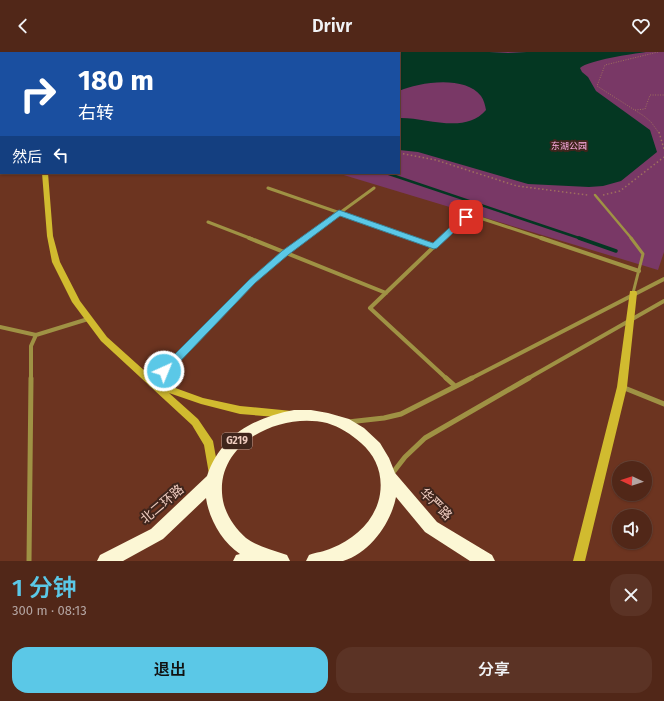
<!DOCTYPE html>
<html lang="zh">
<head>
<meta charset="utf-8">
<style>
	body { margin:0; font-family:"Fira Sans","Noto Sans SC",sans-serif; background:#5b3325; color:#f1f3f6; height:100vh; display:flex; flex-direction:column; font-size:15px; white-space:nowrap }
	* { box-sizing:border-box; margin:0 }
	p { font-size:13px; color:#b4a5a2 }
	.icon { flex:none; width:22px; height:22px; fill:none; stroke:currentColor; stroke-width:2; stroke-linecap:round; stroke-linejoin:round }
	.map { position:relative; height:509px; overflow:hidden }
	.details { display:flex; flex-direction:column; background:#512718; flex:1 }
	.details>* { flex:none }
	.guide { position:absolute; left:0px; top:0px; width:400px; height:122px; box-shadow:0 1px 3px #0004,0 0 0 1px #674437; background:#1a4fa0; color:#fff; overflow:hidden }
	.needle { width:26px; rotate:274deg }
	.controls { position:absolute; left:612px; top:409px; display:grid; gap:8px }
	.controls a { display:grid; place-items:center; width:40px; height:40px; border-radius:50%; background:#512718; box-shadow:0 1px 3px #0004,0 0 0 1px #674437; font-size:20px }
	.pin { position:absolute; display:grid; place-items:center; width:34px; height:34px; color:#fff; margin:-17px; border-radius:8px; box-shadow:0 2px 6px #0006 }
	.me { position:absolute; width:44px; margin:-22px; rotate:44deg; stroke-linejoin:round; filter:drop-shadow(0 0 3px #0008) }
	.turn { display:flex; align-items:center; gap:14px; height:84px; padding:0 12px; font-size:18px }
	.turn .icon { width:52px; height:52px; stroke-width:2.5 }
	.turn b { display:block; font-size:28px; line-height:34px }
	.then { display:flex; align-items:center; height:38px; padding:0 12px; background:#0003; gap:8px; font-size:15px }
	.round { display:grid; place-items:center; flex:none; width:42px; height:42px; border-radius:16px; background:#5b3325 }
	.summary { display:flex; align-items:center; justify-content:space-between; height:68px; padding:0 12px }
	h1 { font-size:24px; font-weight:600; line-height:30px; color:#5bc8e7 }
	.primary-button { display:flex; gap:8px; margin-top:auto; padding:8px 12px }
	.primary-button a { flex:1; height:46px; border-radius:16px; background:#5bc8e7; color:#111; font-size:16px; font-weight:600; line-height:46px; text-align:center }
	.primary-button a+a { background:#5b3325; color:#f1f3f6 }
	header { display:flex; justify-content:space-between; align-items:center; height:52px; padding:0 12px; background:#512718; font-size:18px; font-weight:600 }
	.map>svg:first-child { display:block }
	.green { fill:#793866 }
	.water { fill:#043722 }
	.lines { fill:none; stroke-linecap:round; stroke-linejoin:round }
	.stream-far1 { stroke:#043722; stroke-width:2.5 }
	.stream { stroke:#043722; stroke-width:3.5 }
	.path-far1 { stroke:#9f6f5e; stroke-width:1; stroke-dasharray:1 1.5; stroke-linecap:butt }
	.path { stroke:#9f6f5e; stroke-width:1.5; stroke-dasharray:1.5 2.5; stroke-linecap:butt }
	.lane-far1 { stroke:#9f9244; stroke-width:2.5 }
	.lane { stroke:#9f9244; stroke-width:3 }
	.street-far2 { stroke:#9f9244; stroke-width:3 }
	.street-far1 { stroke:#9f9244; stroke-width:4 }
	.street { stroke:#9f9244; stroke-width:5 }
	.secondary { fill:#d1bb2f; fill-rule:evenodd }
	.highway { fill:#fcf7d5; fill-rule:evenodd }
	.route { fill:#5bc8e7; stroke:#3b8296 }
	.labels { text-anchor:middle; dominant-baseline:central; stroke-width:4; stroke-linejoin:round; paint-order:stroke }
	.far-park-label { font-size:9px; fill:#feaee4; stroke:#3f251c }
	.shield { fill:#3f251c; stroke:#ba9a8f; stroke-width:1 }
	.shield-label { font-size:10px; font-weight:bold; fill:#efccc0 }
	.near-street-label { font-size:13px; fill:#efccc0; stroke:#3f251c }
</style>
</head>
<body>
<header><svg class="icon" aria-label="back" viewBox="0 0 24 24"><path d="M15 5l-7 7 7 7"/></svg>Drivr<svg class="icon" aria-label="heart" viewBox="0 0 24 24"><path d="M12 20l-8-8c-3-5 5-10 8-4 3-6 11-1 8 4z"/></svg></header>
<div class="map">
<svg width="664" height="509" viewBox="0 0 664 509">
	<rect width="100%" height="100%" fill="#6c3420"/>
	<path class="green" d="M 48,0 L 664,0 L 664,200 L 658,218 L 337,121 L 399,121 L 399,1 Z"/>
	<path class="water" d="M 151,0 L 489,0 L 508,1 L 527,0 L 646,0 C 632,2 589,8 580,16 L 582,20 L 588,25 L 596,39 L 650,78 L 657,100 L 621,129 L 603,134 L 589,135 L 528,132 L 418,100 L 399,98 L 399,66 C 426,65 465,83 486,58 C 485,53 484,48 481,44 C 465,23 419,30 399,39 L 399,1 Z"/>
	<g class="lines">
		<path class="stream-far1" d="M 386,121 L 582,187"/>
		<path class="stream" d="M 579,186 L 616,199"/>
		<path class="path-far1" d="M 144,0 L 146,1
			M 658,0 L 605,13 L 597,34 L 644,64 L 651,70 L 659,81
			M 635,58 L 645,57 L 650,43 L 664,43"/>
		<path class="path" d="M 659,80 L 664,97
			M 399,101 L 436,108 L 517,134 L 588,143
			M 603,143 L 620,139 L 664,105"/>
		<path class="lane-far1" d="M 595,143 L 632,187"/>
		<path class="lane" d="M 631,186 L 643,202 L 633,241"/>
		<path class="street-far2" d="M 268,136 L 415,187
			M 208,170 L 252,187
			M 304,187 L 374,136
			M 442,187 L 466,165 L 480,166 L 544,187"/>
		<path class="street-far1" d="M 249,186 L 386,241
			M 412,186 L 434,194
			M 443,186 L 370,256 L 447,327
			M 541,186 L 639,219
			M 0,275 L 36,283
			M 31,327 L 31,294 L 36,283 L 88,267
			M 157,327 L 252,229 L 305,186
			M 470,327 L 664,227
			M 527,327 L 664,249"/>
		<path class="street" d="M 446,326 L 455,334
			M 153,331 L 158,326
			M 622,335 L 664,352
			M 348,370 L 384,366 L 401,362 L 472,326
			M 391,423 L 405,405 L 425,386 L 529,326
			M 29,509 L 31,326"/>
		<path class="secondary" d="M 30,0 L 34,0 L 34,1 L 30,1 Z
			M 42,121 L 48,121 L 53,184 L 60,210 L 80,249 L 107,285 L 156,329 L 203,346 L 240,354 L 292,359 L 294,362 L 292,365 L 289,366 L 240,362 L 201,352 L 169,341 L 198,367 L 213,389 L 219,422 L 218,425 L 214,426 L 210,425 L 209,422 L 204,393 L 192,373 L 101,289 L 72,250 L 52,210 L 47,184 Z
			M 630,239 L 636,239 L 637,241 L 627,335 L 585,509 L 573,509 L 617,335 Z"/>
		<path class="highway" d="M 294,358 L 311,358 L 328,361 L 349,367 L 364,376 L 380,391 L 389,406 L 395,421 L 437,470 L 492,503 L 495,509 L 470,509 L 425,480 L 396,445 C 391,471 370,501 343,509 C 332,509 317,509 306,509 L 309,503 C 316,500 324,500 332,496 C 355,487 376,468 380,442 C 383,422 376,404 361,391 C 351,382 340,375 327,371 C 277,359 209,395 224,453 C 228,466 236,477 246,486 C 258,495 273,498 287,503 L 290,509 L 233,509 L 236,503 L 240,502 C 222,490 209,467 206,446 L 163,487 L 123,509 L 97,509 L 100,503 L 151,477 L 207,424 C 221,383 253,366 294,358 Z"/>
	</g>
	<path class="route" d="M 339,158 L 433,191 L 463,163 L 466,162 L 470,165 L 437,196 L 434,197 L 340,164 L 288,203 L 255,231 L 168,322 L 160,322 L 159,319 L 160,317 L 249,228 L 282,199 Z"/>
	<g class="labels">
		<g class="far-park-label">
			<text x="569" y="94">东湖公园</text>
		</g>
		<rect class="shield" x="222" y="381" width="30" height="16" rx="3"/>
		<g class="shield-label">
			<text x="237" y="389">G219</text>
		</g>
		<g class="near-street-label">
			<text transform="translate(162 452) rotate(-40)">北二环路</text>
			<text transform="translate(436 452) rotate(45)">华严路</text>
		</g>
	</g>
</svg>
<div class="controls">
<a><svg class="needle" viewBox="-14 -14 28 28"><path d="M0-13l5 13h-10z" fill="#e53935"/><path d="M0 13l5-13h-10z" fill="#b4a5a2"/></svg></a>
<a><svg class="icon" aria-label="sound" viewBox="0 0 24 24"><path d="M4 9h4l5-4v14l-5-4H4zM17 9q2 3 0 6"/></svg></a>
</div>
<div class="pin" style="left:466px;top:165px;background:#d93025"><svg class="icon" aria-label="arrive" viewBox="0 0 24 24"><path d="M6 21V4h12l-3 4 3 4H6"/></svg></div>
<svg class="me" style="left:164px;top:319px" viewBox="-20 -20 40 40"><circle r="17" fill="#5bc8e7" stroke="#fff" stroke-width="3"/><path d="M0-11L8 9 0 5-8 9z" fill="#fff"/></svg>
<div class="guide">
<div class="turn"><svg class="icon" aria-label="right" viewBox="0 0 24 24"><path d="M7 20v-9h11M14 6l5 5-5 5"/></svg><div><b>180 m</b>右转</div></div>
<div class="then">然后<svg class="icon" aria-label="left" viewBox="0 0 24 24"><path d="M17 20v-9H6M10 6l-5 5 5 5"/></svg></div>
</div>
</div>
<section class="details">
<div class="summary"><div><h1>1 分钟</h1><p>300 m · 08:13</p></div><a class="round"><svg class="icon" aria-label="close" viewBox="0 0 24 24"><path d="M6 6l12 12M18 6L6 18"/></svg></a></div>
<div class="primary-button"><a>退出</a><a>分享</a></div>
</section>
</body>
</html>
